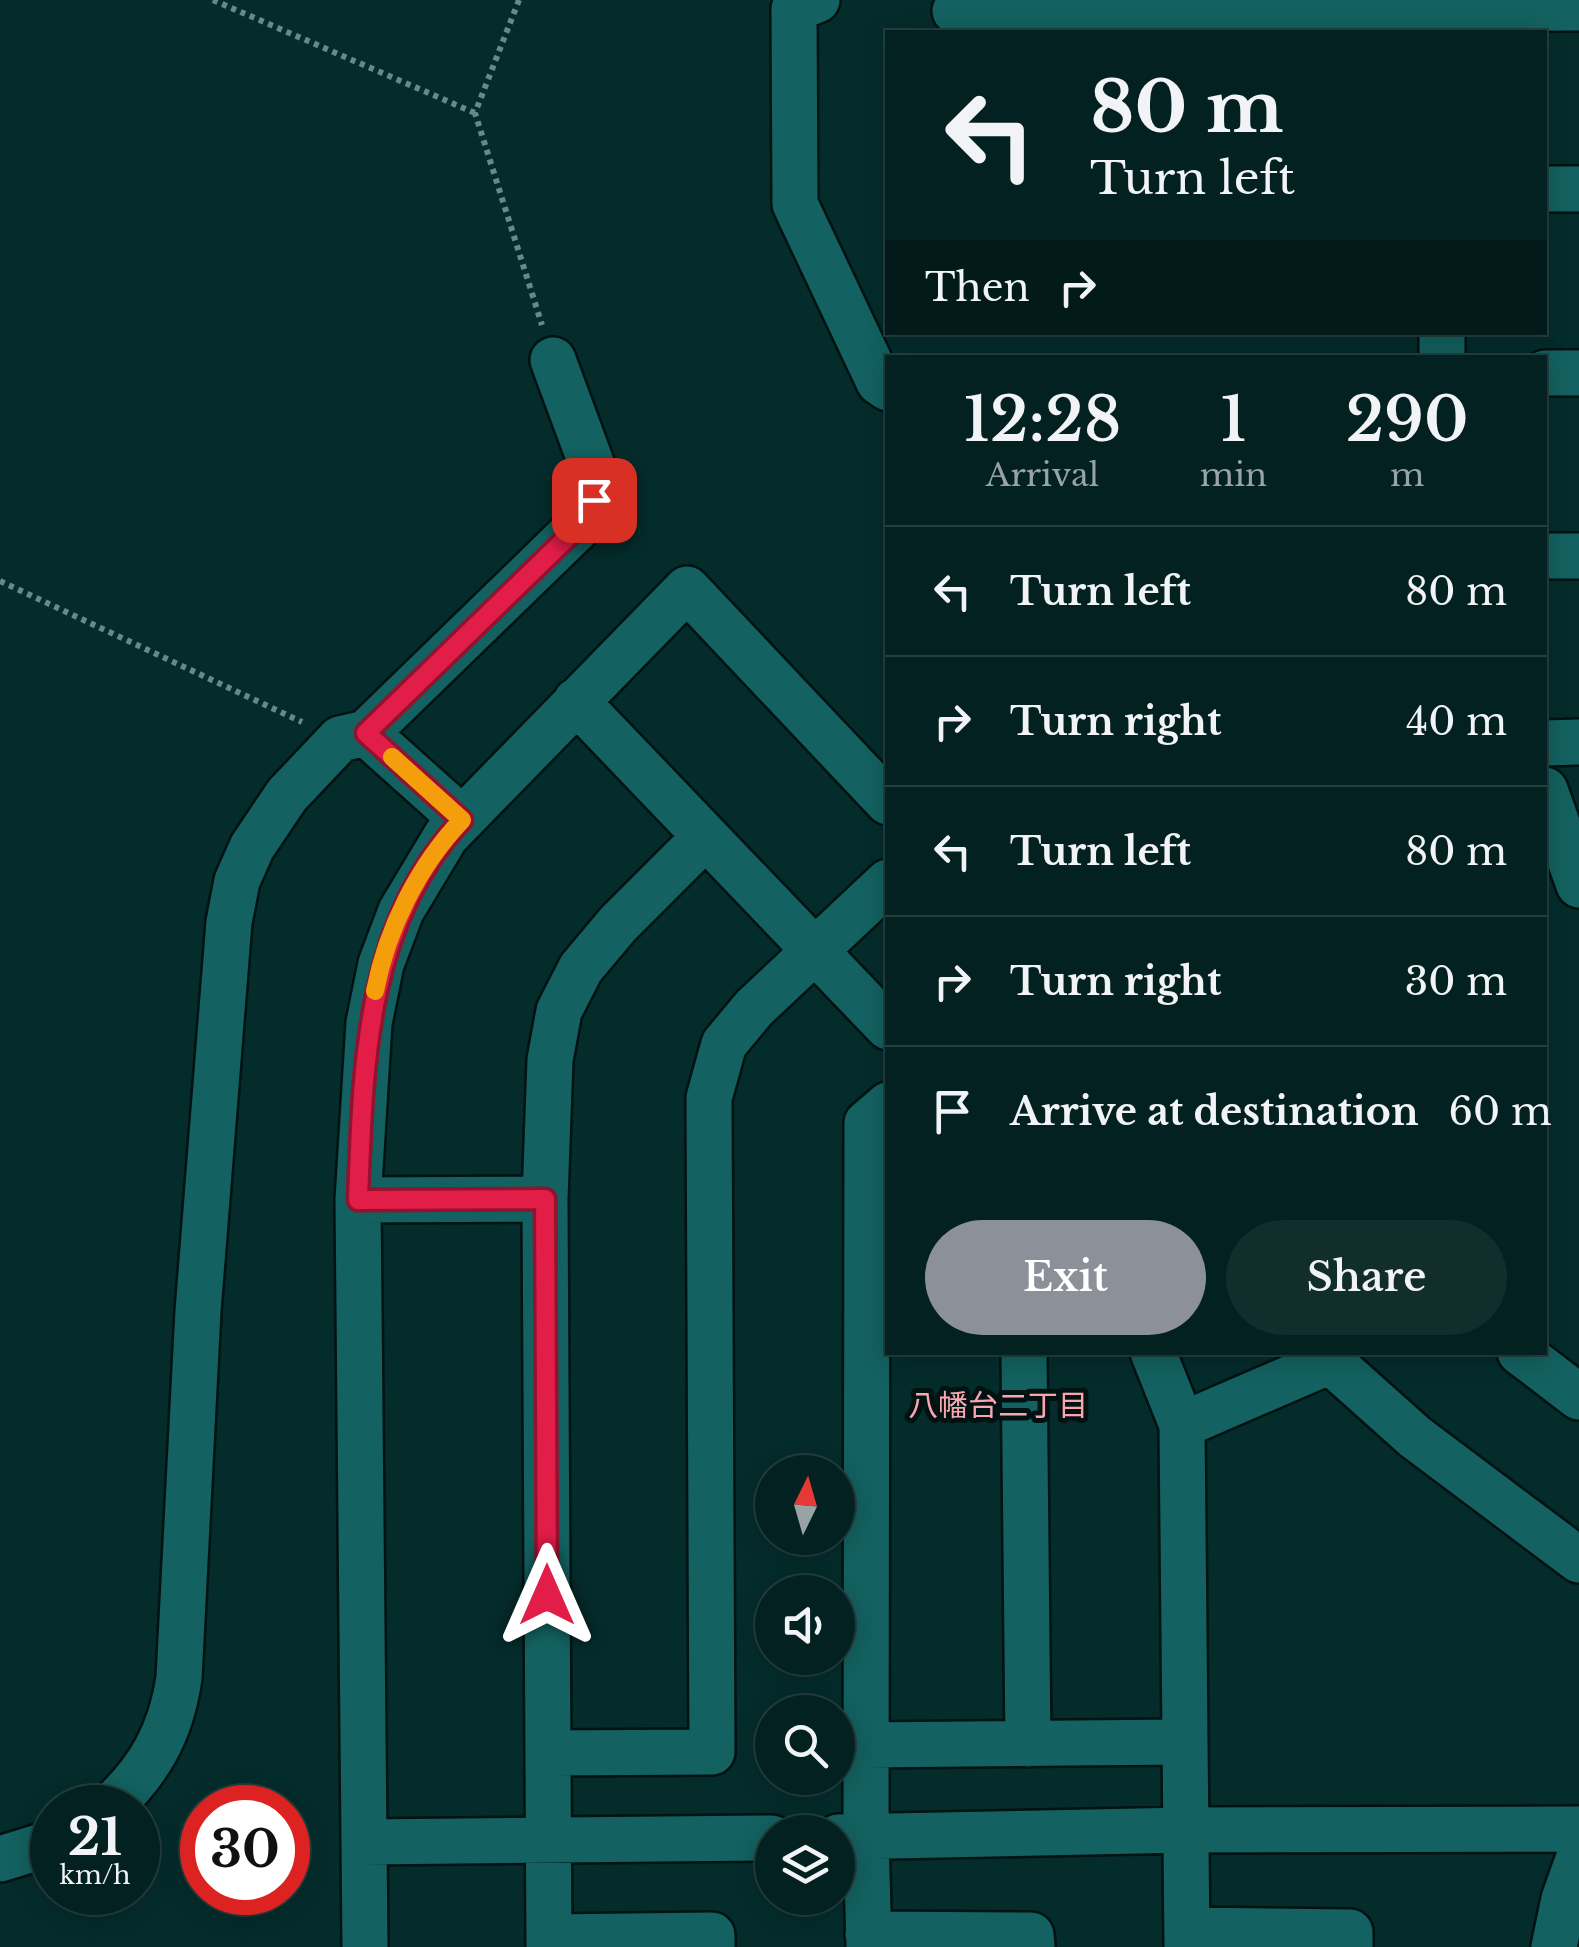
<!DOCTYPE html>
<html lang="en">
<head>
<meta charset="utf-8">
<style>
	body { margin:0; font-family:"Libre Baskerville","Noto Sans JP",serif; background:#112e2d; color:#f1f3f6; height:100vh; display:flex; flex-direction:column; font-size:38px; white-space:nowrap }
	* { box-sizing:border-box; margin:0 }
	p { font-size:32px; color:#97a3a5 }
	.icon { flex:none; width:55px; height:55px; fill:none; stroke:currentColor; stroke-width:2; stroke-linecap:round; stroke-linejoin:round }
	.map { position:relative; flex:1; overflow:hidden }
	.drawer { position:absolute; left:885px; top:355px; width:662px; height:1000px; display:flex; flex-direction:column; background:#032120; border-radius:0px; box-shadow:0 5px 25px #0003,0 0 0 2px #243e3e }
	.drawer>* { flex:none }
	.hud { position:absolute; left:885px; top:30px; width:662px; height:305px; border-radius:0px; box-shadow:0 5px 25px #0003,0 0 0 2px #243e3e; background:#032120; color:#f1f3f6; overflow:hidden }
	.needle { width:65px; rotate:5deg }
	.buttons { position:absolute; left:755px; top:1455px; display:grid; gap:20px }
	.buttons a { display:grid; place-items:center; width:100px; height:100px; border-radius:50%; background:#032120; box-shadow:0 5px 25px #0003,0 0 0 2px #243e3e; font-size:50px }
	.speed { position:absolute; left:30px; top:1785px; display:flex; gap:20px; font-size:50px; font-weight:700; text-align:center }
	.speed>* { display:grid; place-content:center; width:130px; height:130px; border-radius:50%; background:#032120; box-shadow:0 5px 25px #0003,0 0 0 2px #243e3e; line-height:1 }
	.speed small { font-size:25px; font-weight:400 }
	.speed .limit { border:15px solid #d22; background:#fff; color:#111 }
	.pin { position:absolute; display:grid; place-items:center; width:85px; height:85px; color:#fff; margin:-42px; border-radius:20px; box-shadow:0 5px 15px #0006 }
	.me { position:absolute; width:110px; margin:-55px; rotate:0deg; stroke-linejoin:round; filter:drop-shadow(0 0 8px #0008) }
	.turn { display:flex; align-items:center; gap:35px; height:210px; padding:0 40px; font-size:45px }
	.turn .icon { width:130px; height:130px; stroke-width:2.5 }
	.turn b { display:block; font-size:70px; line-height:85px }
	.then { display:flex; align-items:center; height:95px; padding:0 40px; background:#0003; gap:20px; font-size:38px }
	.eta { display:flex; justify-content:space-evenly; align-items:center; height:170px; text-align:center }
	.eta b { font-size:60px; font-weight:600; line-height:70px }
	.action { display:flex; gap:20px; margin-top:auto; padding:20px 40px }
	.action a { flex:1; height:115px; border-radius:60px; background:#8c9099; color:#fff; font-size:40px; font-weight:600; line-height:115px; text-align:center }
	.action a+a { background:#112e2d; color:#f1f3f6 }
	ul { padding:0; list-style:none }
	li { display:flex; align-items:center; gap:30px; height:130px; padding:0 40px; border-top:2px solid #243e3e }
	li div { flex:1 }
	li b { display:block; font-size:38px }
	li em { font-style:normal }
	.map>svg:first-child { display:block }
	.lines { fill:none; stroke-linecap:round; stroke-linejoin:round }
	.minor-casing { stroke:#001212; stroke-width:50 }
	.path { stroke:#658a88; stroke-width:6; stroke-dasharray:5 5; stroke-linecap:butt }
	.minor { stroke:#136160; stroke-width:45 }
	.route-casing { stroke:#92132f; stroke-width:25 }
	.route { stroke:#e11d48; stroke-width:18 }
	.slow { stroke:#f59e0b; stroke-width:18 }
	.labels { text-anchor:middle; dominant-baseline:central; stroke-width:10; stroke-linejoin:round; paint-order:stroke }
	.neighbourhood-label { font-size:30px; fill:#f9a5ad; stroke:#001212 }
</style>
</head>
<body>
<div class="map">
<svg width="1579" height="1947" viewBox="0 0 1579 1947">
	<rect width="100%" height="100%" fill="#042c2b"/>
	<g class="lines">
		<g class="minor-casing">
			<path id="minor" d="M 817,0 L 794,9 L 795,204 L 879,382 L 888,388
				M 955,11 L 1579,8
				M 1545,189 L 1579,189
				M 1442,332 L 1442,358
				M 1545,373 L 1579,373
				M 1545,556 L 1579,556
				M 576,701 L 888,1027
				M 366,733 L 462,819
				M 1545,743 L 1579,742
				M 1545,790 L 1579,885
				M 358,1200 L 545,1199
				M 1024,1352 L 1028,1744
				M 1153,1352 L 1182,1425 L 1187,1947
				M 1326,1352 L 1330,1361 L 1415,1437 L 1579,1560
				M 1520,1352 L 1579,1397
				M 1182,1425 L 1330,1361
				M 866,1745 L 1185,1742
				M 548,1753 L 712,1752 L 709,1098 L 724,1044 L 754,1008 L 888,882
				M 109,1808 C 149,1771 171,1733 179,1678 L 198,1311 L 229,922 L 237,881 L 252,847 L 287,795 L 340,739 L 366,733 L 578,527 L 594,500 L 594,471 L 553,360
				M 838,1837 L 1187,1830 L 1579,1829
				M 364,1842 L 772,1838
				M 0,1859 L 52,1843
				M 1187,1930 L 1350,1932 L 1350,1947
				M 868,1934 L 1031,1935 L 1032,1947
				M 549,1937 L 712,1935 L 712,1947
				M 365,1947 L 358,1200 L 369,1023 L 381,964 L 401,911 L 446,836 L 687,589 L 888,802
				M 549,1947 L 545,1199 L 550,1060 L 559,1011 L 581,968 L 618,924 L 705,837
				M 869,1947 L 866,1837 L 867,1123 L 888,1105
				M 1554,1947 L 1564,1899 L 1579,1857"/>
		</g>
		<path class="path" d="M 213,0 L 475,113
			M 519,0 L 475,113 L 542,325
			M 0,581 L 302,722"/>
		<use href="#minor" class="minor"/>
	</g>
	<g class="lines">
		<g class="route-casing">
			<path id="route" d="M 547,1595 L 545,1199 L 358,1200 C 363,1066 365,923 462,820 L 366,733 L 578,527 L 594,500"/>
		</g>
		<use href="#route" class="route"/>
		<path class="slow" d="M 375,991 C 387,929 418,866 462,820 L 392,757"/>
	</g>
	<g class="labels">
		<g class="neighbourhood-label">
			<text x="998" y="1405">八幡台二丁目</text>
		</g>
	</g>
</svg>
<div class="buttons">
<a><svg class="needle" viewBox="-14 -14 28 28"><path d="M0-13l5 13h-10z" fill="#e53935"/><path d="M0 13l5-13h-10z" fill="#97a3a5"/></svg></a>
<a><svg class="icon" aria-label="sound" viewBox="0 0 24 24"><path d="M4 9h4l5-4v14l-5-4H4zM17 9q2 3 0 6"/></svg></a>
<a><svg class="icon" aria-label="search" viewBox="0 0 24 24"><circle cx="10" cy="10" r="6"/><path d="M15 15l6 6"/></svg></a>
<a><svg class="icon" aria-label="layers" viewBox="0 0 24 24"><path d="M12 4l9 5-9 5-9-5zM3 14l9 5 9-5"/></svg></a>
</div>
<div class="speed"><div>21<small>km/h</small></div><div class="limit">30</div></div>
<div class="pin" style="left:594px;top:500px;background:#d93025"><svg class="icon" aria-label="arrive" viewBox="0 0 24 24"><path d="M6 21V4h12l-3 4 3 4H6"/></svg></div>
<svg class="me" style="left:547px;top:1595px" viewBox="-20 -20 40 40"><path d="M0-17L14 15 0 8-14 15z" fill="#e11d48" stroke="#fff" stroke-width="4"/></svg>
<div class="hud">
<div class="turn"><svg class="icon" aria-label="left" viewBox="0 0 24 24"><path d="M17 20v-9H6M10 6l-5 5 5 5"/></svg><div><b>80 m</b>Turn left</div></div>
<div class="then">Then<svg class="icon" aria-label="right" viewBox="0 0 24 24"><path d="M7 20v-9h11M14 6l5 5-5 5"/></svg></div>
</div>
<section class="drawer">
<div class="eta">
<div><b>12:28</b><p>Arrival</p></div>
<div><b>1</b><p>min</p></div>
<div><b>290</b><p>m</p></div>
</div>
<ul>
<li><svg class="icon" aria-label="left" viewBox="0 0 24 24"><path d="M17 20v-9H6M10 6l-5 5 5 5"/></svg><div><b>Turn left</b></div><em>80 m</em></li>
<li><svg class="icon" aria-label="right" viewBox="0 0 24 24"><path d="M7 20v-9h11M14 6l5 5-5 5"/></svg><div><b>Turn right</b></div><em>40 m</em></li>
<li><svg class="icon" aria-label="left" viewBox="0 0 24 24"><path d="M17 20v-9H6M10 6l-5 5 5 5"/></svg><div><b>Turn left</b></div><em>80 m</em></li>
<li><svg class="icon" aria-label="right" viewBox="0 0 24 24"><path d="M7 20v-9h11M14 6l5 5-5 5"/></svg><div><b>Turn right</b></div><em>30 m</em></li>
<li><svg class="icon" aria-label="arrive" viewBox="0 0 24 24"><path d="M6 21V4h12l-3 4 3 4H6"/></svg><div><b>Arrive at destination</b></div><em>60 m</em></li>
</ul>
<div class="action"><a>Exit</a><a>Share</a></div>
</section>
</div>
</body>
</html>
